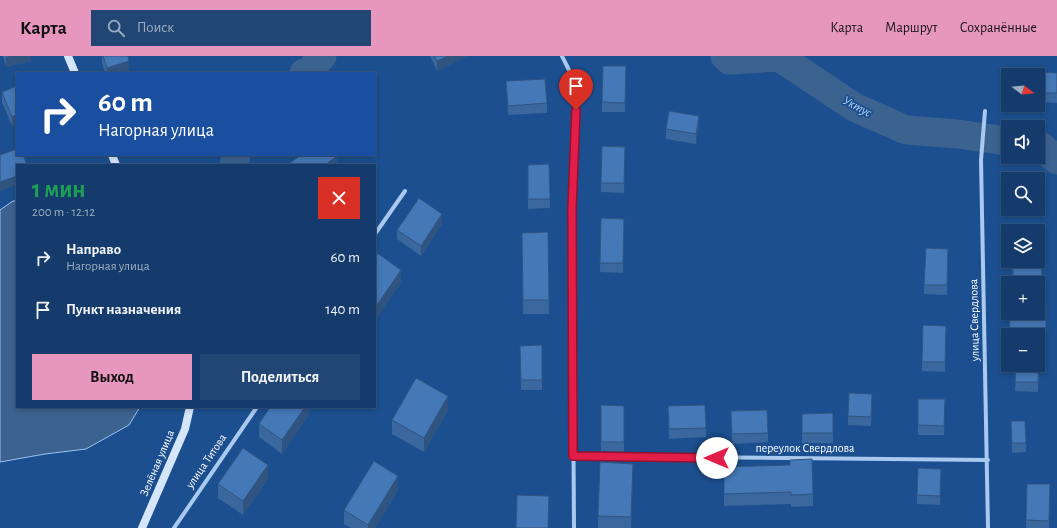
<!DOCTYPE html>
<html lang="ru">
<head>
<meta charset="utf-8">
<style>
	body { margin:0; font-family:"Alegreya Sans",sans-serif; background:#214673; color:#f1f3f6; height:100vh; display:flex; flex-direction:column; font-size:15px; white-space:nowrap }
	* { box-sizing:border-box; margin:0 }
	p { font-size:13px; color:#9dadc1 }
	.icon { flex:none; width:22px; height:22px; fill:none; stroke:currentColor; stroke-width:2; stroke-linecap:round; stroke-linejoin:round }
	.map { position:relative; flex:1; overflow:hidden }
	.details { position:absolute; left:16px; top:108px; width:360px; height:244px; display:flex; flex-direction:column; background:#143b6b; border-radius:0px; box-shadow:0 2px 6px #0003,0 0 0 1px #33557e }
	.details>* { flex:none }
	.hud { position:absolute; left:16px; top:16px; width:360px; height:84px; border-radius:0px; box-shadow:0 2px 6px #0003,0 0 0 1px #33557e; background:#1a4fa0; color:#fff; overflow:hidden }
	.needle { width:26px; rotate:106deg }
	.controls { position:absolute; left:1001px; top:12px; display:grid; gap:8px }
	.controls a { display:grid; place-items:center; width:44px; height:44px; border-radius:0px; background:#143b6b; box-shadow:0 2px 6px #0003,0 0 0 1px #33557e; font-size:20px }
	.pin { position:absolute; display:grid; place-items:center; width:34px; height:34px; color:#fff; margin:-41px -17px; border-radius:50% 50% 50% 0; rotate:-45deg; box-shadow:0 0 4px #0007 }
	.pin .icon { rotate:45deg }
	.me { position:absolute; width:44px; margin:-22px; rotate:270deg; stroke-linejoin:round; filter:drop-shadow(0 0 3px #0008) }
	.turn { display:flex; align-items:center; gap:14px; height:84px; padding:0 16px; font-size:18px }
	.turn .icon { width:52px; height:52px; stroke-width:2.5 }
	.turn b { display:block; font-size:28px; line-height:34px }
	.round { display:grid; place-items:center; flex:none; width:42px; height:42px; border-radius:0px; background:#214673 }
	.head { display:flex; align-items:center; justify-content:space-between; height:68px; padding:0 16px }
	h1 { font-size:24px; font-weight:600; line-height:30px; color:#1e9e55 }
	.button { display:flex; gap:8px; margin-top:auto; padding:8px 16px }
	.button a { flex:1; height:46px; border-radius:0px; background:#e797bd; color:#111; font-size:16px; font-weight:600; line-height:46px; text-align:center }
	.button a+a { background:#214673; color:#f1f3f6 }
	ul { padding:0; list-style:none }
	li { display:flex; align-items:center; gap:12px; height:52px; padding:0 16px }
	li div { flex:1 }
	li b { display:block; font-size:15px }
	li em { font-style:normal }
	header { display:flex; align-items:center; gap:24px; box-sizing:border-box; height:56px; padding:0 20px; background:#e797bd; color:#111 }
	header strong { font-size:19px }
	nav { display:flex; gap:22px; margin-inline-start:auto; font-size:14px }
	.search { width:280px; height:36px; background:#214673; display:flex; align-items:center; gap:10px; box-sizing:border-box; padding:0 14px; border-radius:0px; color:#9dadc1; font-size:15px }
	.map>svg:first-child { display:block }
	.water { fill:#3c6290; stroke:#9cc4f0 }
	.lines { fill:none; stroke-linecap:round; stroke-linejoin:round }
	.river { stroke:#3c6290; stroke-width:29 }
	.street { stroke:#a9c9ee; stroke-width:4 }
	.secondary { stroke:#d6e6fa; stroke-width:8 }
	.wall { fill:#3a679d }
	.shaded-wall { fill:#305480 }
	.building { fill:#4478b7; stroke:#305480 }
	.route-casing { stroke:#92132f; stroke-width:10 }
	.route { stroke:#e11d48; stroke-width:7 }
	.labels { text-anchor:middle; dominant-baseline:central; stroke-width:3.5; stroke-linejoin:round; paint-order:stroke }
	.street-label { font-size:12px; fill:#fff; stroke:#1b4f8f }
	.water-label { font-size:13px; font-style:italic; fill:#b5d3f5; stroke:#1b4f8f }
</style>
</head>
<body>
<header>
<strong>Карта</strong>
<div class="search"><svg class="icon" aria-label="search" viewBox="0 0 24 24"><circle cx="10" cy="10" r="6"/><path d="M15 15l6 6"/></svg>Поиск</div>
<nav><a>Карта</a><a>Маршрут</a><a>Сохранённые</a></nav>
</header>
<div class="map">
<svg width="1057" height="472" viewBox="0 0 1057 472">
	<rect width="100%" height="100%" fill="#1b4f8f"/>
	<path class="water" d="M 13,145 L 17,145 L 17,351 L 140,351 L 129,369 L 86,393 L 45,398 L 0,406 L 0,154 Z"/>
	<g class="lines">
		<path class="river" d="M 725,0 L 729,4 L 779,1 L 854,51 L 906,74 L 958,78 L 999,84
			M 304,17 L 310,15 L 322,0
			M 1038,88 L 1057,104
			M 234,109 L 236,99"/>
		<path class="street" d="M 562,0 L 571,18 L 576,54 L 572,153 L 574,472
			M 985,55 L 981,104 L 988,472
			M 375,178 L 405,135
			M 573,400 L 988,404
			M 174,472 L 257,351"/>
		<path class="secondary" d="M 68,0 L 75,17
			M 112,99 L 116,109
			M 142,472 L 185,373 L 190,351"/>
	</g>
	<path class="wall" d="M 3,0 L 31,0 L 31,5 L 6,11 Z
		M 102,0 L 128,0 L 129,15 L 122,17 L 105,17 L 102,7 Z
		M 430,0 L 468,0 L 437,15 Z
		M 1057,17 L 1057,47 L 1039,46 L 1039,37 Z
		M 626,20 L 625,56 L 602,56 L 602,46 Z
		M 506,25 L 547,47 L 547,57 L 508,59 Z
		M 17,30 L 12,70 L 2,46 L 2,36 Z
		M 699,69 L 696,88 L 666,83 L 666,73 Z
		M 625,100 L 624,137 L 601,136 L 601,127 Z
		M 549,108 L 550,152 L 528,153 L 528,109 Z
		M 601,162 L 624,163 L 623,217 L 600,216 Z
		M 442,168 L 421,200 L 397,183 L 397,174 Z
		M 548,176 L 549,258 L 523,258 L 522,177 Z
		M 948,202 L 947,239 L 924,238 L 924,229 Z
		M 1038,203 L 1041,203 L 1044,252 L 1046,252 L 1046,284 L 1040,284 L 1038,336 L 1015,335 L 1016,309 L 1038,309 L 1038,279 L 1010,279 L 1009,257 L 1038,257 L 1038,227 L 1013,227 L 1012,205 L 1038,205 Z
		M 946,279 L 945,316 L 922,315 L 922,306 Z
		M 542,289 L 542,334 L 521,334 L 520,290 Z
		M 918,343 L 945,343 L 944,379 L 918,379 Z
		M 872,348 L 871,370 L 848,369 L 848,360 Z
		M 601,349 L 624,350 L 624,396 L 601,395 Z
		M 668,350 L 706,372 L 706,381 L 669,383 Z
		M 310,351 L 310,357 L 282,398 L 259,381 L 259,368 Z
		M 448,354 L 424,396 L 392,378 L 392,364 Z
		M 731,355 L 768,377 L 768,386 L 732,388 Z
		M 833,357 L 833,387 L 802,387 L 802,358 Z
		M 1011,365 L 1026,387 L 1026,396 L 1012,397 Z
		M 724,411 L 813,438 L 813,450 L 791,451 L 791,448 L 724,450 Z
		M 633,421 L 631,472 L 598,472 L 598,460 Z
		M 268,423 L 243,459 L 218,442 L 218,428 Z
		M 941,423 L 940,449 L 917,448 L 917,439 Z
		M 1027,428 L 1050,438 L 1049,472 L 1026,472 Z
		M 398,434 L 375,472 L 351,472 L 344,468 L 344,454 Z"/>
	<path class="shaded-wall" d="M 11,0 L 31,0 L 31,5 L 6,11 L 6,1 Z
		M 448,0 L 468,0 L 437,15 L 437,5 Z
		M 129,5 L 129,15 L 122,17 L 107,17 L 107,12 Z
		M 17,58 L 17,68 L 12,70 L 12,61 Z
		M 699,60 L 699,69 L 696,88 L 696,78 Z
		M 337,100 L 337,109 L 325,109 Z
		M 17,120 L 17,129 L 0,135 L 0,126 Z
		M 442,158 L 442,168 L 421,200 L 421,190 Z
		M 401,214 L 401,227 L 375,265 L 375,252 Z
		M 448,340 L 448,354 L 424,396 L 424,382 Z
		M 305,351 L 310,351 L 310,357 L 282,398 L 282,384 Z
		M 633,408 L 633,421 L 631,472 L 631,461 Z
		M 268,409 L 268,423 L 243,459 L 243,445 Z
		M 398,420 L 398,434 L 375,472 L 368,472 L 368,469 Z"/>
	<path class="building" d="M 103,0 L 128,0 L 129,5 L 107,12 Z
		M 434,0 L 448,0 L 437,5 Z
		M 603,10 L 626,10 L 625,47 L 602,46 Z
		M 1039,16 L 1057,17 L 1057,37 L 1039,37 Z
		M 545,23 L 547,47 L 508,50 L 506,25 Z
		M 17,30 L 17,58 L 12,61 L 2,36 Z
		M 669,55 L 699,60 L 696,78 L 666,73 Z
		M 602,90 L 625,91 L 624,127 L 601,127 Z
		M 17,93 L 17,99 L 23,99 L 27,109 L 17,109 L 17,120 L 0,126 L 0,99 Z
		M 301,99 L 337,99 L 337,100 L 325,109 L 287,109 Z
		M 549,108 L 550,143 L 528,143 L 528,109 Z
		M 419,142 L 442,158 L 421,190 L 397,174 Z
		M 601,162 L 624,163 L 623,207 L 600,207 Z
		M 548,176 L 549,244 L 523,244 L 522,177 Z
		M 926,192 L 948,193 L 947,229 L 924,229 Z
		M 377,197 L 401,214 L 375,252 L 375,199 Z
		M 1038,203 L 1041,203 L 1044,252 L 1046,252 L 1046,275 L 1040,275 L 1038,326 L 1015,326 L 1016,309 L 1038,309 L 1038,279 L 1017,279 L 1017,275 L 1010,275 L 1009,257 L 1038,257 L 1038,227 L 1014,227 L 1012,205 L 1038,205 Z
		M 923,269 L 946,270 L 945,306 L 922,306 Z
		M 542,289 L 542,324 L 521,324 L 520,290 Z
		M 416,322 L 448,340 L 424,382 L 392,364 Z
		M 849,337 L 872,338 L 871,361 L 848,360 Z
		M 918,343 L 945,343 L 944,370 L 918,369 Z
		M 601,349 L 624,350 L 624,386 L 601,386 Z
		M 705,349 L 706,372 L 669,373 L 668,350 Z
		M 270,351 L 305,351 L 282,384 L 259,368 Z
		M 767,354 L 768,377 L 732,378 L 731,355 Z
		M 833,357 L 833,377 L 802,377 L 802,358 Z
		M 1011,365 L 1025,365 L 1026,387 L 1012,387 Z
		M 243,392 L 268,409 L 243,445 L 218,428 Z
		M 812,403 L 813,438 L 791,439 L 791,436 L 724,438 L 724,411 L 790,409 L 790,404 Z
		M 374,405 L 398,420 L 368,469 L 344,454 Z
		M 600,406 L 633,408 L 631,461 L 598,460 Z
		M 918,412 L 941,413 L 940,440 L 917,439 Z
		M 1027,428 L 1050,428 L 1049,465 L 1026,464 Z
		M 517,439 L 549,440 L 548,472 L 516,472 Z"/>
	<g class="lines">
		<g class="route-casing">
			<path id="route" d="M 576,54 L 572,153 L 573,400 L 717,402"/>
		</g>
		<use href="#route" class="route"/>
	</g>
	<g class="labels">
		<g class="street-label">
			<text transform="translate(974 264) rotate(-91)">улица Свердлова</text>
			<text x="805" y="392">переулок Свердлова</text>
			<text transform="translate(206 405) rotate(-56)">улица Титова</text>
			<text transform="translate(157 407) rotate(-67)">Зелёная улица</text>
		</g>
		<g class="water-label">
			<text transform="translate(857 51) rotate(28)">Уктус</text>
		</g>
	</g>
</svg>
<div class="controls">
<a><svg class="needle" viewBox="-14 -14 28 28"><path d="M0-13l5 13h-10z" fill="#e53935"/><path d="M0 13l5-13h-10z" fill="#9dadc1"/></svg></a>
<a><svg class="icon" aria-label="sound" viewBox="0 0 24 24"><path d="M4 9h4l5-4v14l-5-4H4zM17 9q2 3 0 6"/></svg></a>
<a><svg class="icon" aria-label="search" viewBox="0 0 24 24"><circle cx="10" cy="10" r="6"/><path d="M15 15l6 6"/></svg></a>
<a><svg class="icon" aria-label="layers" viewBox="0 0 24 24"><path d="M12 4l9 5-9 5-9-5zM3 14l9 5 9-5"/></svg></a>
<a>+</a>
<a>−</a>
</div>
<div class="pin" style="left:576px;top:54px;background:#d93025"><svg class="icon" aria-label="arrive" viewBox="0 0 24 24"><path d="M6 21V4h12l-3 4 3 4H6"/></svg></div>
<svg class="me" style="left:717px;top:402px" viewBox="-20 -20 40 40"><circle r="19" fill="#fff"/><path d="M0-13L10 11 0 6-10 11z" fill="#e11d48"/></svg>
<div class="hud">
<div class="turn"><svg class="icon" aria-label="right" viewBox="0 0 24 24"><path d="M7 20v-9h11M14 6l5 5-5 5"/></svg><div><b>60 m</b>Нагорная улица</div></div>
</div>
<section class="details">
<div class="head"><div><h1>1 мин</h1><p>200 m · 12:12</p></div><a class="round" style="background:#d93025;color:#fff"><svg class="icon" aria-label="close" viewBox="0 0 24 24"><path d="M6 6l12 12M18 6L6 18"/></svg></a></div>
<ul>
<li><svg class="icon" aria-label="right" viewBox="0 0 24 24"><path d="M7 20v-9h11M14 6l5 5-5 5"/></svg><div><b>Направо</b><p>Нагорная улица</p></div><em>60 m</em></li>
<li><svg class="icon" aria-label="arrive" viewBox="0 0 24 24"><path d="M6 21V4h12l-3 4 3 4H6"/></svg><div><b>Пункт назначения</b></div><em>140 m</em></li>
</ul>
<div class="button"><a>Выход</a><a>Поделиться</a></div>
</section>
</div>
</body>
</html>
